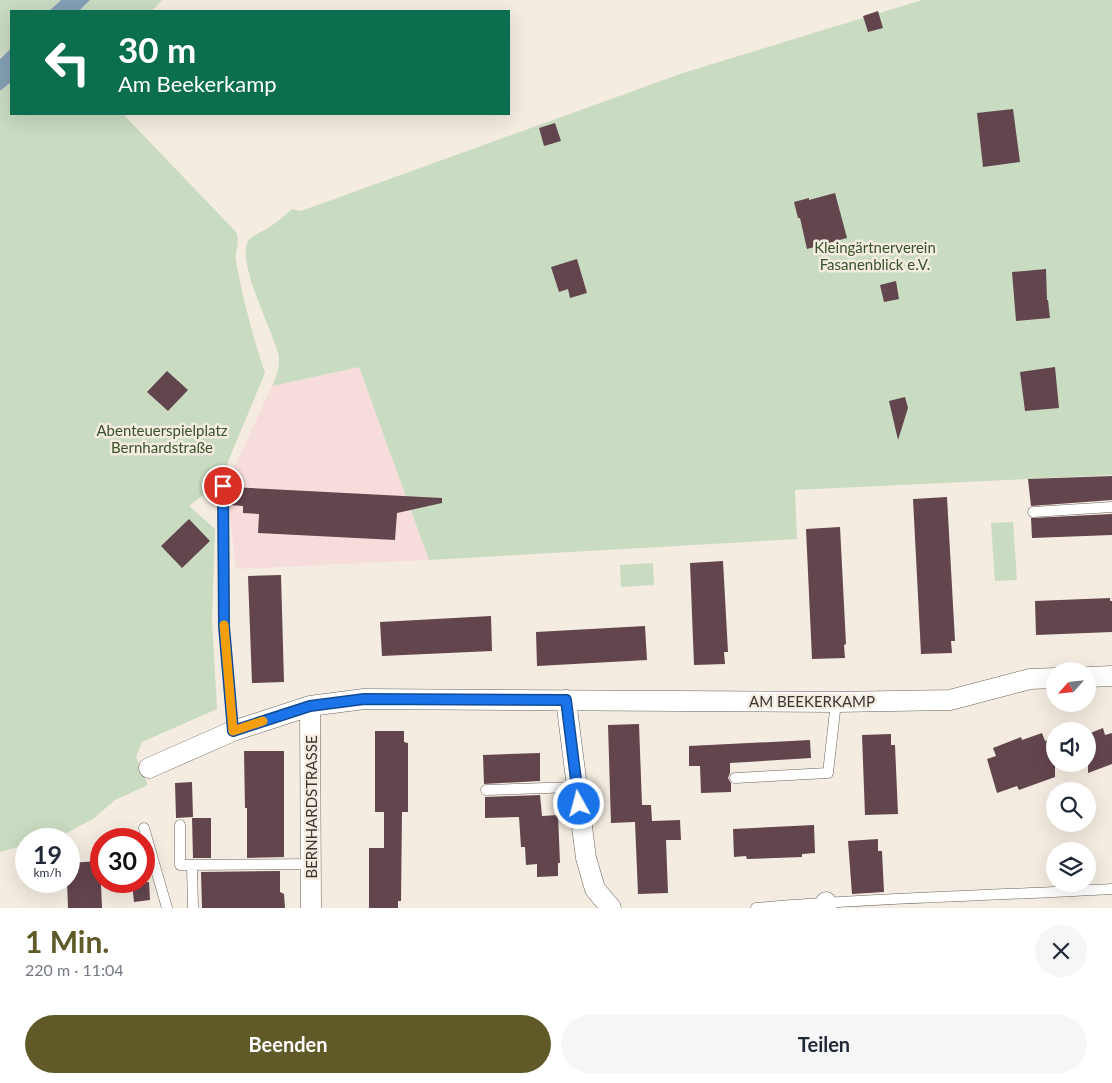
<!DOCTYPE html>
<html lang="de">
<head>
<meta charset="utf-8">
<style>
	body { margin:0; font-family:Lato,sans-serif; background:#f6f6f7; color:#1f2937; height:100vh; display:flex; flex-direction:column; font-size:19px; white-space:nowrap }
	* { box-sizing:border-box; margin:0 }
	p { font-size:16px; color:#747a83 }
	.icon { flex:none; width:28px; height:28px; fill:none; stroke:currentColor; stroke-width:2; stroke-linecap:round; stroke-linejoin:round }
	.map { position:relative; height:908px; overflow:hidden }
	.side { display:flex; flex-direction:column; background:#fff; flex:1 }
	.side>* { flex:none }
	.banner { position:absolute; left:10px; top:10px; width:500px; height:105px; border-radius:0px; box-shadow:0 5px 20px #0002; background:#0b6e4f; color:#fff; overflow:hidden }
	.needle { width:32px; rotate:243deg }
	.controls { position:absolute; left:1046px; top:662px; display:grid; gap:10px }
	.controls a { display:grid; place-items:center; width:50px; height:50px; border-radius:50%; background:#fff; box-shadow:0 5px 20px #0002; font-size:25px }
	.speed { position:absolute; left:15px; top:828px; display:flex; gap:10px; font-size:25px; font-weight:700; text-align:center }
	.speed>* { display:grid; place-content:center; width:65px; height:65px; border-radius:50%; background:#fff; box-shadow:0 5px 20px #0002; line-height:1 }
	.speed small { font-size:12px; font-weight:400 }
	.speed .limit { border:8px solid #d22; background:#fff; color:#111 }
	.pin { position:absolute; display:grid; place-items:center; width:42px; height:42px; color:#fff; margin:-21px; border:2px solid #fff; border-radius:50%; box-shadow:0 1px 5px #0007 }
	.me { position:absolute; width:55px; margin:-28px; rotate:353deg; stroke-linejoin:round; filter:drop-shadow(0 0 4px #0008) }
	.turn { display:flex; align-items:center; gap:18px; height:105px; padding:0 25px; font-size:22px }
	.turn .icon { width:65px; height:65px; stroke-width:2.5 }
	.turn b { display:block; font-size:35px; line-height:42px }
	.round { display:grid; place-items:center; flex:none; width:52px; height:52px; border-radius:26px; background:#f6f6f7 }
	.summary { display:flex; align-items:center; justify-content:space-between; height:85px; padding:0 25px }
	h1 { font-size:30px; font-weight:700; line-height:38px; color:#5f5a27 }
	.primary-button { display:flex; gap:10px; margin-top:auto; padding:10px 25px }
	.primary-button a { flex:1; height:58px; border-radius:30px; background:#5f5a27; color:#fff; font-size:20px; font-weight:700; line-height:58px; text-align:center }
	.primary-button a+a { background:#f6f6f7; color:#1f2937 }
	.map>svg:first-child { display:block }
	.education { fill:#f7dcdc }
	.green { fill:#c9dbc1 }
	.water { fill:#839eb3 }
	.building { fill:#63454e }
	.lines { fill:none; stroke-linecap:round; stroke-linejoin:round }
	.service-casing { stroke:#6a6359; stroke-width:11 }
	.minor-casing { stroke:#6a6359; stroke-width:21 }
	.service { stroke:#fff; stroke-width:10 }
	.minor { stroke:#fff; stroke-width:20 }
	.route-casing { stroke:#114b97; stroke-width:12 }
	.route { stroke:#1a73e8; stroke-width:9 }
	.slow { stroke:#f59e0b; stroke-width:9 }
	.labels { text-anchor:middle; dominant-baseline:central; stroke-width:5; stroke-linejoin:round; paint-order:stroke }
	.park-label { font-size:15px; fill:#375228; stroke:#f4ece0 }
	.street-label { font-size:15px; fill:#383530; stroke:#f4ece0 }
</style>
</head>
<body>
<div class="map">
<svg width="1112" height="908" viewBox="0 0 1112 908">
	<rect width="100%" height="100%" fill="#f4ece0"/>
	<path class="education" d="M 359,367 L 429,560 L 236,569 L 226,485 L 272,386 Z"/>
	<path class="green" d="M 0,0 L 61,0 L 49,11 L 11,11 L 11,48 L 0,58 Z
		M 90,0 L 162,0 L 152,11 L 79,11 Z
		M 922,0 L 1112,0 L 1112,475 L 795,490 L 797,539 L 429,560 L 359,367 L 272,386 C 277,376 281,364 278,353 C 273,331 234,258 249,240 C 254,234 265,231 271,226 C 279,221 285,215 292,209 L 301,211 L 683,73 Z
		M 11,81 L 11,114 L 123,114 L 236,232 C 241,244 234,251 236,261 C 243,300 253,337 265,373 L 219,483 L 189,506 L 215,529 L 212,620 L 217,709 L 142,742 L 136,757 L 148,785 L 115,800 L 93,819 L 57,838 L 26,839 L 26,845 L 0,852 L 0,91 Z
		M 1013,522 L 1017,580 L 995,581 L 991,523 Z
		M 653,563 L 654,585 L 621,587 L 620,565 Z"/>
	<path class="water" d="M 61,0 L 90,0 L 79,11 L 49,11 Z
		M 11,48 L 11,82 L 0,91 L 0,59 Z"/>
	<path class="building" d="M 878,11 L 883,28 L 868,32 L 863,16 Z
		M 1013,109 L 1020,162 L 983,167 L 977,113 Z
		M 555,123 L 561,141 L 544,146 L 539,128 Z
		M 835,193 L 847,238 L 807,249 L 800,218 L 798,218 L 794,202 L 809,198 L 809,200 Z
		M 577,259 L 587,293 L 570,298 L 568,289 L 559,292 L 551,267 Z
		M 1046,269 L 1047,300 L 1048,300 L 1050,318 L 1016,321 L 1012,272 Z
		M 896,281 L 899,299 L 884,302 L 880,285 Z
		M 1055,367 L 1059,408 L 1025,411 L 1020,372 Z
		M 167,371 L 188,390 L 168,411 L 147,392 Z
		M 905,397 L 908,408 L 898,440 L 889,401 Z
		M 1112,476 L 1112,500 L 1031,506 L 1028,479 Z
		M 230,487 L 442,498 L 442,503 L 397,513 L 395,540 L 258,533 L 259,514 L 243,513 L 243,506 L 230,505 Z
		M 947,497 L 955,641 L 951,641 L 952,653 L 921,654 L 913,499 Z
		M 1112,514 L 1112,535 L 1032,538 L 1031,518 Z
		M 189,519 L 210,541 L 182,568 L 161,546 Z
		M 840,527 L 846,644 L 844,645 L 845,658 L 812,659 L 806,529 Z
		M 723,561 L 728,652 L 724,652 L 725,664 L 694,665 L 690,563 Z
		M 281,575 L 284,682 L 252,683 L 248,576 Z
		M 1110,598 L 1110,601 L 1112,601 L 1112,632 L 1036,635 L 1035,601 Z
		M 491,616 L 492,651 L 382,656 L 380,622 Z
		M 645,626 L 647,660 L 537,666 L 536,632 Z
		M 639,724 L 642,805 L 651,805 L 652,821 L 680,820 L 681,840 L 666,840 L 668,893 L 638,894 L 635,822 L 611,823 L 608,725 Z
		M 1103,728 L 1105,735 L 1112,733 L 1112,764 L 1088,773 L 1088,734 Z
		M 375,731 L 404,731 L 404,742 L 408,743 L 408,812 L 402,812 L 401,901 L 398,901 L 398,908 L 369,908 L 369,848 L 384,848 L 384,812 L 375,812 Z
		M 1042,733 L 1045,741 L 1055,738 L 1055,777 L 1019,790 L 1017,786 L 997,793 L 987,759 L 996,756 L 993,748 L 1021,737 L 1022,740 Z
		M 891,734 L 891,745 L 895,745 L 898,814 L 865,815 L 862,735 Z
		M 810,740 L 811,758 L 730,763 L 730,773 L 728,778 L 731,783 L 731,792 L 701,793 L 700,766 L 689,766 L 689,746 Z
		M 244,751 L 284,751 L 284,857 L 247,858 L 247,808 L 245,808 Z
		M 540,753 L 540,781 L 484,784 L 483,755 Z
		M 192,782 L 193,817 L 176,818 L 175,783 Z
		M 540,795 L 542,816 L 558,815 L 560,863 L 558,863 L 558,876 L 537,877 L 537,864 L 526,865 L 525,847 L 521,847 L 519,817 L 485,818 L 485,797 Z
		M 192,818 L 211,818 L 211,858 L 193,858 Z
		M 814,825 L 815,853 L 802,854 L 802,857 L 747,859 L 746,856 L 734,857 L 733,829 Z
		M 878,839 L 878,851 L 882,851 L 884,892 L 852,894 L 848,841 Z
		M 100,861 L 102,908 L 68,908 L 67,881 L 69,881 L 69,863 Z
		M 280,871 L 280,892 L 284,894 L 285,908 L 202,908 L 201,872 Z
		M 149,882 L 150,900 L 134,902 L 132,883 Z"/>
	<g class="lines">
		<g class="service-casing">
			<path id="service" d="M 223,486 L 224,626 L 233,731
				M 1033,512 L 1112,507
				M 735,778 L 828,773 L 836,702
				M 486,790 L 577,787
				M 180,825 L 180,865 L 311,864
				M 144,828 L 167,908
				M 192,865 L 193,908
				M 756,908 C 875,897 994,896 1112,889"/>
		</g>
		<g class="minor-casing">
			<path id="minor" d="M 1088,677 L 1112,676
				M 566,700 L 586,858 L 595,889 L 611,908
				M 310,706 L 311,908
				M 149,768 L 233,731 L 310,706 L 364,699 L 836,702 L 950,700 L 1030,679 L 1055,678
				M 826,902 L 826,908"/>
		</g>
		<use href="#service" class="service"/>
		<use href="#minor" class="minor"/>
	</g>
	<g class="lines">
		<g class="route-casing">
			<path id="route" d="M 223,486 L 224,626 L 233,731 L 310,706 L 364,699 L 566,700 L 579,804"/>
		</g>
		<use href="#route" class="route"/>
		<path class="slow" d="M 224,625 L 233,731 L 263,721"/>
	</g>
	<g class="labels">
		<g class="park-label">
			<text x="875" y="247">Kleingärtnerverein<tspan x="875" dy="17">Fasanenblick e.V.</tspan></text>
			<text x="162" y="430">Abenteuerspielplatz<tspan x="162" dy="17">Bernhardstraße</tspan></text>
		</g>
		<g class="street-label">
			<text x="812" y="701">AM BEEKERKAMP</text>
			<text transform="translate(311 807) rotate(-90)">BERNHARDSTRASSE</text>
		</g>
	</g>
</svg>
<div class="controls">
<a><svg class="needle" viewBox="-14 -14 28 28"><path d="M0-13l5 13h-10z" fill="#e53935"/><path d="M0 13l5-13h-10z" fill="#747a83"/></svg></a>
<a><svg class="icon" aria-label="sound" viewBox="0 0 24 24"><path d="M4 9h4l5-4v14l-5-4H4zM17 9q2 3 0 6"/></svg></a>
<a><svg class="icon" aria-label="search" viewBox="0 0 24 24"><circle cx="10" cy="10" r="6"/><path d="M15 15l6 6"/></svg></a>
<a><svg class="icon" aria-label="layers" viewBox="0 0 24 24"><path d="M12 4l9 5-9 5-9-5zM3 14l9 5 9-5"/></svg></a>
</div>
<div class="speed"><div>19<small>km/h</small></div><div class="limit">30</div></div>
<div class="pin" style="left:223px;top:486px;background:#d93025"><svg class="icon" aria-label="arrive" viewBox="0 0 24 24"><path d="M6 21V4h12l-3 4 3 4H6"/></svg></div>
<svg class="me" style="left:579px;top:804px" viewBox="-20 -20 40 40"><circle r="17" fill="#1a73e8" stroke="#fff" stroke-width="3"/><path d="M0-11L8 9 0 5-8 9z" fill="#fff"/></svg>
<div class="banner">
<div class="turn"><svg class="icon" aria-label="left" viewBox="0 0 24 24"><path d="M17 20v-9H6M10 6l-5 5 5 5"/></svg><div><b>30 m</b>Am Beekerkamp</div></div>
</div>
</div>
<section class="side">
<div class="summary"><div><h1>1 Min.</h1><p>220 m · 11:04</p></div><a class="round"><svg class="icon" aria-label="close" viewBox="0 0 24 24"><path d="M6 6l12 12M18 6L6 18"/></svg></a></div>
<div class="primary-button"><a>Beenden</a><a>Teilen</a></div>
</section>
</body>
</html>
